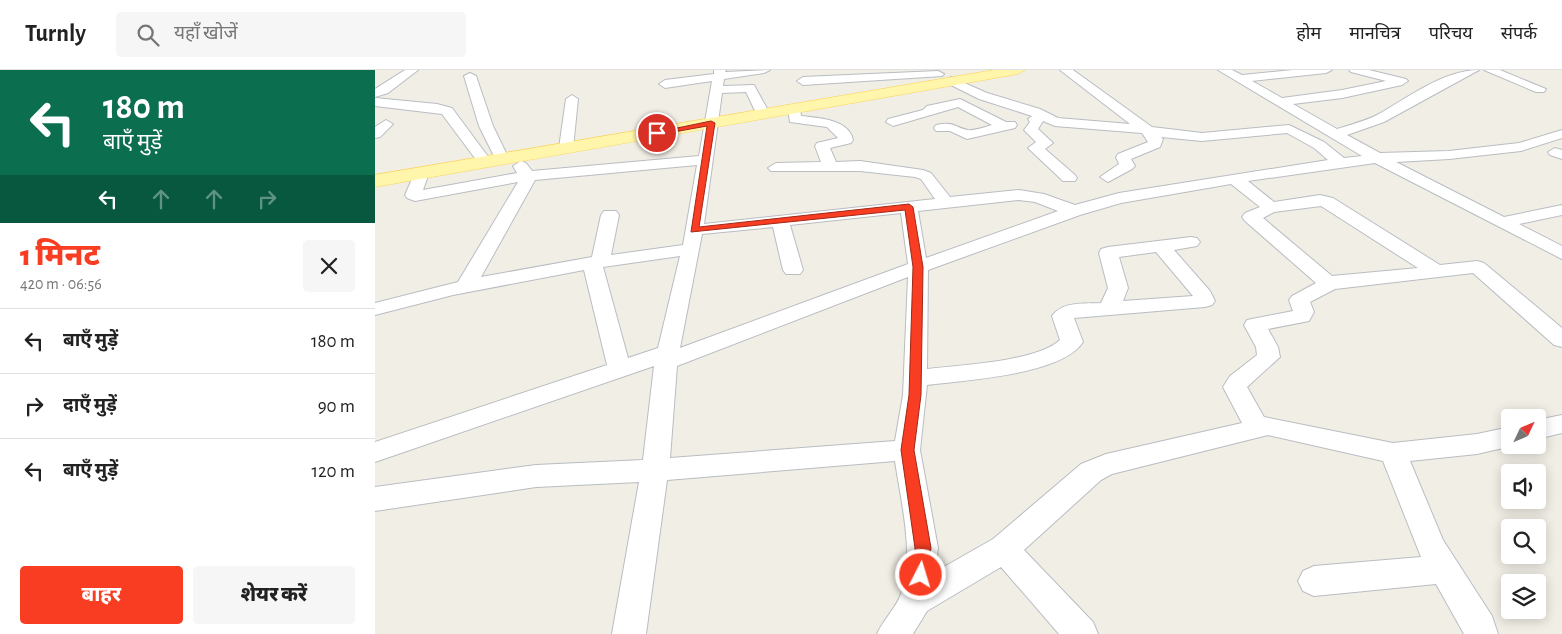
<!DOCTYPE html>
<html lang="hi">
<head>
<meta charset="utf-8">
<style>
	body { margin:0; font-family:"Alegreya Sans","Noto Sans Devanagari",sans-serif; background:#f6f6f6; color:#222; height:100vh; display:flex; flex-direction:column; font-size:19px; white-space:nowrap }
	* { box-sizing:border-box; margin:0 }
	p { font-size:16px; color:#767676 }
	.icon { flex:none; width:28px; height:28px; fill:none; stroke:currentColor; stroke-width:2; stroke-linecap:round; stroke-linejoin:round }
	.map { position:relative; flex:1; overflow:hidden }
	.details { display:flex; flex-direction:column; background:#fff; width:375px }
	.details>* { flex:none }
	.guide { background:#0b6e4f; color:#fff; overflow:hidden }
	.needle { width:32px; rotate:46deg }
	.controls { position:absolute; left:1126px; top:339px; display:grid; gap:10px }
	.controls a { display:grid; place-items:center; width:45px; height:45px; border-radius:5px; background:#fff; box-shadow:0 2px 12px #0003; font-size:25px }
	.pin { position:absolute; display:grid; place-items:center; width:42px; height:42px; color:#fff; margin:-21px; border:2px solid #fff; border-radius:50%; box-shadow:0 1px 5px #0007 }
	.me { position:absolute; width:55px; margin:-28px; rotate:5deg; stroke-linejoin:round; filter:drop-shadow(0 0 4px #0008) }
	.turn { display:flex; align-items:center; gap:18px; height:105px; padding:0 20px; font-size:22px }
	.turn .icon { width:65px; height:65px; stroke-width:2.5 }
	.turn b { display:block; font-size:35px; line-height:42px }
	.lanes { display:flex; align-items:center; height:48px; padding:0 20px; background:#0003; justify-content:center; gap:25px; direction:ltr }
	.lanes .off { opacity:.35 }
	.round { display:grid; place-items:center; flex:none; width:52px; height:52px; border-radius:5px; background:#f6f6f6 }
	.head { display:flex; align-items:center; justify-content:space-between; height:85px; padding:0 20px }
	h1 { font-size:30px; font-weight:800; line-height:38px; color:#f83d23 }
	.action { display:flex; gap:10px; margin-top:auto; padding:10px 20px }
	.action a { flex:1; height:58px; border-radius:5px; background:#f83d23; color:#fff; font-size:20px; font-weight:800; line-height:58px; text-align:center }
	.action a+a { background:#f6f6f6; color:#222 }
	ul { padding:0; list-style:none }
	li { display:flex; align-items:center; gap:15px; height:65px; padding:0 20px; border-top:1px solid #e0e0e0 }
	li div { flex:1 }
	li b { display:block; font-size:19px }
	li em { font-style:normal }
	header { display:flex; align-items:center; gap:30px; box-sizing:border-box; height:70px; padding:0 25px; background:#fff; border-bottom:1px solid #e0e0e0 }
	header strong { font-size:24px }
	nav { display:flex; gap:28px; margin-inline-start:auto; font-size:18px }
	.search { width:350px; height:45px; background:#f6f6f6; display:flex; align-items:center; gap:12px; box-sizing:border-box; padding:0 18px; border-radius:5px; color:#767676; font-size:19px }
	main { display:flex; flex:1; min-height:0 }
	.map>svg:first-child { display:block }
	.lines { fill:none; stroke-linecap:round; stroke-linejoin:round }
	.minor-casing { stroke:#b9bdc2; stroke-width:2 }
	.major-casing { stroke:#fdd451; stroke-width:1 }
	.minor { fill:#fff; fill-rule:evenodd }
	.major { fill:#fff5ab; fill-rule:evenodd }
	.route { fill:#f83d23; stroke:#a12817 }
</style>
</head>
<body>
<header>
<strong>Turnly</strong>
<div class="search"><svg class="icon" aria-label="search" viewBox="0 0 24 24"><circle cx="10" cy="10" r="6"/><path d="M15 15l6 6"/></svg>यहाँ खोजें</div>
<nav><a>होम</a><a>मानचित्र</a><a>परिचय</a><a>संपर्क</a></nav>
</header>
<main>
<section class="details">
<div class="guide">
<div class="turn"><svg class="icon" aria-label="left" viewBox="0 0 24 24"><path d="M17 20v-9H6M10 6l-5 5 5 5"/></svg><div><b>180 m</b>बाएँ मुड़ें</div></div>
<div class="lanes"><svg class="icon" aria-label="left" viewBox="0 0 24 24"><path d="M17 20v-9H6M10 6l-5 5 5 5"/></svg><svg class="icon off" aria-label="ahead" viewBox="0 0 24 24"><path d="M12 20V5M6 11l6-6 6 6"/></svg><svg class="icon off" aria-label="ahead" viewBox="0 0 24 24"><path d="M12 20V5M6 11l6-6 6 6"/></svg><svg class="icon off" aria-label="right" viewBox="0 0 24 24"><path d="M7 20v-9h11M14 6l5 5-5 5"/></svg></div>
</div>
<div class="head"><div><h1>1 मिनट</h1><p>420 m · 06:56</p></div><a class="round"><svg class="icon" aria-label="close" viewBox="0 0 24 24"><path d="M6 6l12 12M18 6L6 18"/></svg></a></div>
<ul>
<li><svg class="icon" aria-label="left" viewBox="0 0 24 24"><path d="M17 20v-9H6M10 6l-5 5 5 5"/></svg><div><b>बाएँ मुड़ें</b></div><em>180 m</em></li>
<li><svg class="icon" aria-label="right" viewBox="0 0 24 24"><path d="M7 20v-9h11M14 6l5 5-5 5"/></svg><div><b>दाएँ मुड़ें</b></div><em>90 m</em></li>
<li><svg class="icon" aria-label="left" viewBox="0 0 24 24"><path d="M17 20v-9H6M10 6l-5 5 5 5"/></svg><div><b>बाएँ मुड़ें</b></div><em>120 m</em></li>
</ul>
<div class="action"><a>बाहर</a><a>शेयर करें</a></div>
</section>
<div class="map">
<svg width="1187" height="564" viewBox="0 0 1187 564">
	<rect width="100%" height="100%" fill="#f0eee5"/>
	<g class="lines">
		<g class="minor-casing">
			<path id="minor" d="M 30,0 L 43,0 L 13,23 L 0,27 L 0,19 Z
				M 339,0 L 351,0 L 350,2 L 395,0 L 389,3 L 349,9 L 348,16 L 379,15 L 395,44 L 393,47 L 383,47 L 371,22 L 347,23 L 329,154 L 560,129 L 546,109 L 540,107 L 485,101 L 396,101 L 393,98 L 401,93 L 446,92 L 440,76 L 442,73 L 463,68 L 452,57 L 415,52 L 413,39 L 419,35 L 425,39 L 426,46 C 443,48 474,49 478,70 L 476,73 L 455,78 L 461,92 L 485,91 L 548,100 L 556,103 L 575,127 L 644,120 L 669,124 L 700,135 L 744,123 L 953,90 L 939,78 L 912,63 L 827,71 L 786,67 L 788,69 L 785,77 L 756,89 L 760,96 L 757,99 L 733,112 L 725,107 L 744,94 L 741,87 L 743,84 L 773,72 L 767,63 L 680,56 L 668,51 L 663,59 L 678,73 L 670,79 L 700,105 L 702,108 L 700,111 L 688,111 L 653,78 L 661,72 L 649,60 L 655,52 L 653,49 L 657,46 L 604,29 L 572,13 L 570,11 L 576,7 L 612,23 L 665,39 L 683,48 L 755,54 L 685,0 L 698,0 L 777,57 L 827,63 L 914,55 L 949,72 L 969,88 L 987,86 L 843,0 L 857,0 L 867,5 L 918,0 L 957,0 L 951,3 L 877,11 L 907,28 L 967,20 L 1011,11 L 976,2 L 974,0 L 994,0 L 1031,9 L 1033,11 L 1027,15 L 967,28 L 918,34 L 962,59 C 975,55 990,51 1002,45 C 1033,28 1068,0 1104,0 L 1009,52 L 972,65 L 1005,83 L 1074,81 L 1144,73 L 1187,60 L 1187,68 L 1146,81 L 1074,89 L 1021,92 L 1129,147 L 1187,135 L 1187,145 L 1144,154 L 1187,176 L 1187,189 L 1000,93 L 873,111 L 899,132 L 945,125 L 958,128 L 1065,195 L 1102,191 L 1109,193 L 1187,258 L 1187,277 L 1179,275 L 1098,203 L 960,219 L 935,232 L 939,242 L 934,251 L 893,259 L 903,277 L 905,287 L 872,317 L 889,347 L 1018,373 L 1102,364 L 1135,357 L 1135,375 L 1141,375 L 1102,384 L 1035,391 L 1068,470 L 1117,546 L 1123,564 L 1089,564 L 1061,514 L 939,526 L 928,521 L 923,511 L 928,501 L 939,496 L 1046,487 L 1008,391 L 893,365 L 737,404 L 726,410 L 649,480 L 718,552 L 723,564 L 684,564 L 626,497 L 552,541 L 538,564 L 502,564 C 508,550 521,538 526,524 C 540,485 526,432 520,391 L 292,410 L 271,564 L 237,564 L 264,412 L 161,417 L 0,441 L 0,417 L 161,395 L 268,390 L 279,296 L 0,392 L 0,372 L 232,295 L 209,200 L 78,225 L 0,245 L 0,233 L 83,212 L 143,112 L 40,131 L 32,128 L 30,125 L 41,100 L 51,100 L 54,103 L 48,120 L 142,103 L 138,96 L 146,91 L 151,93 L 157,101 L 324,86 L 337,11 L 290,18 L 284,14 L 290,10 L 339,4 ZM 322,95 L 308,175 L 236,185 L 244,145 L 241,141 L 229,141 L 226,145 L 217,187 L 106,207 L 160,110 ZM 856,114 L 885,137 L 870,143 L 867,147 L 870,151 L 941,213 L 917,226 L 914,230 L 918,241 L 872,250 L 869,255 L 881,277 L 882,285 L 855,306 L 848,317 L 867,353 L 731,384 L 706,394 L 618,469 L 560,502 L 563,478 L 545,380 L 552,315 C 590,310 687,305 708,272 L 699,248 L 830,237 L 837,235 L 840,231 L 835,221 L 799,180 L 822,176 L 825,172 L 822,168 L 816,167 L 733,177 L 726,179 L 724,183 L 733,218 L 726,233 C 710,234 687,231 677,246 L 685,270 C 661,292 585,295 552,299 L 553,200 L 705,145 L 746,133 ZM 644,130 L 660,132 L 683,141 L 551,188 L 543,141 ZM 946,136 L 1043,198 L 957,206 L 888,148 L 899,142 ZM 526,143 L 533,194 L 305,278 L 327,164 L 398,157 L 408,200 L 411,204 L 425,204 L 428,200 L 415,155 ZM 781,182 L 818,226 L 748,231 L 753,218 L 744,187 ZM 305,186 L 283,278 L 253,288 L 228,197 ZM 533,207 L 528,325 L 520,371 L 295,388 L 302,296 Z
				M 1109,0 L 1125,0 L 1171,19 L 1169,22 L 1161,22 Z
				M 563,1 L 569,4 L 567,6 L 428,15 L 422,11 L 428,7 Z
				M 95,3 L 101,6 L 118,56 L 134,89 L 132,92 L 122,92 L 104,56 L 89,6 Z
				M 197,25 L 203,29 L 198,78 L 191,82 L 184,78 L 191,29 Z
				M 0,28 L 62,34 L 77,38 L 117,92 L 115,95 L 105,95 L 67,44 L 0,36 Z
				M 585,29 L 631,52 L 640,52 L 642,55 L 640,58 L 592,69 L 575,61 L 561,61 L 559,58 L 561,55 C 580,51 578,57 593,60 C 599,61 610,57 617,55 L 583,37 L 518,56 L 511,52 L 513,49 L 548,40 L 552,36 Z
				M 11,50 L 18,54 L 5,67 L 0,68 L 0,57 Z
				M 1180,78 L 1187,80 L 1187,89 L 1175,85 L 1173,82 Z
				M 1187,345 L 1187,363 L 1162,369 L 1162,350 Z"/>
		</g>
		<g class="major-casing">
			<path id="major" d="M 619,0 L 650,0 L 643,4 L 0,117 L 0,105 Z"/>
		</g>
		<use href="#minor" class="minor"/>
		<use href="#major" class="major"/>
	</g>
	<path class="route" d="M 336,51 L 340,53 L 324,157 L 534,134 L 538,137 L 548,197 L 546,325 L 539,380 L 556,478 L 551,511 L 546,513 L 540,511 L 538,505 L 540,478 L 526,380 L 534,325 L 538,197 L 530,140 L 316,162 L 332,56 L 282,65 L 278,63 Z"/>
</svg>
<div class="controls">
<a><svg class="needle" viewBox="-14 -14 28 28"><path d="M0-13l5 13h-10z" fill="#e53935"/><path d="M0 13l5-13h-10z" fill="#767676"/></svg></a>
<a><svg class="icon" aria-label="sound" viewBox="0 0 24 24"><path d="M4 9h4l5-4v14l-5-4H4zM17 9q2 3 0 6"/></svg></a>
<a><svg class="icon" aria-label="search" viewBox="0 0 24 24"><circle cx="10" cy="10" r="6"/><path d="M15 15l6 6"/></svg></a>
<a><svg class="icon" aria-label="layers" viewBox="0 0 24 24"><path d="M12 4l9 5-9 5-9-5zM3 14l9 5 9-5"/></svg></a>
</div>
<div class="pin" style="left:282px;top:63px;background:#d93025"><svg class="icon" aria-label="arrive" viewBox="0 0 24 24"><path d="M6 21V4h12l-3 4 3 4H6"/></svg></div>
<svg class="me" style="left:546px;top:505px" viewBox="-20 -20 40 40"><circle r="17" fill="#f83d23" stroke="#fff" stroke-width="3"/><path d="M0-11L8 9 0 5-8 9z" fill="#fff"/></svg>
</div>
</main>
</body>
</html>
